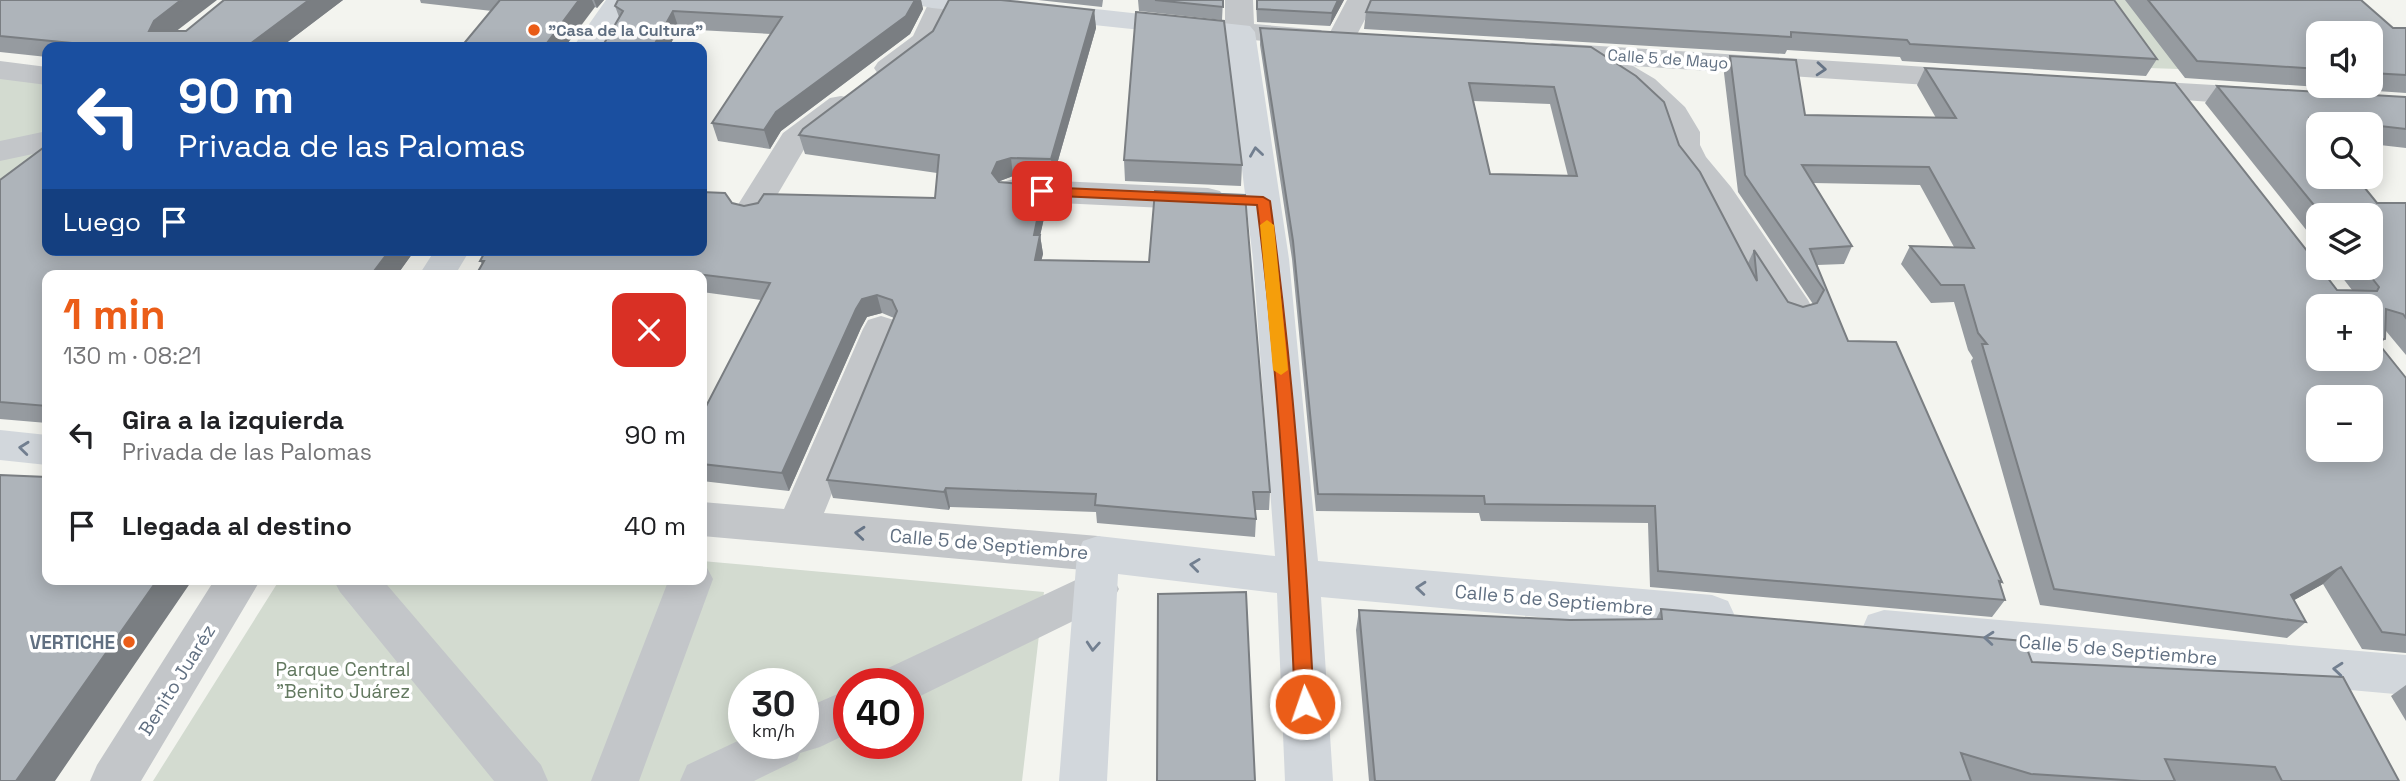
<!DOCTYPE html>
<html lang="es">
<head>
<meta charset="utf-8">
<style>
	body { margin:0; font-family:"Space Grotesk",sans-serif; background:#f6f6f6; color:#202124; height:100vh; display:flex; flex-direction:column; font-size:26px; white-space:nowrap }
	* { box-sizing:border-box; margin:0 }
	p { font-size:23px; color:#757577 }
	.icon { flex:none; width:38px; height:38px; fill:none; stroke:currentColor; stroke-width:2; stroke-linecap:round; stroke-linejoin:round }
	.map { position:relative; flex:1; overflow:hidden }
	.drawer { position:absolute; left:42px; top:270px; width:665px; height:315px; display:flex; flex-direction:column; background:#fff; border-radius:14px; box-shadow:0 4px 18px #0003 }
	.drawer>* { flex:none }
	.banner { position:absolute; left:42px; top:42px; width:665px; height:214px; border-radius:14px; box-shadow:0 4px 18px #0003; background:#1a4fa0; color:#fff; overflow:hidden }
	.buttons { position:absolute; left:2306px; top:21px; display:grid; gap:14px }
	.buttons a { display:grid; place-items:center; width:77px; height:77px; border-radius:14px; background:#fff; box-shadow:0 4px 18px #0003; font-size:35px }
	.speed { position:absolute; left:728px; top:668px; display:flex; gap:14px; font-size:35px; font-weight:700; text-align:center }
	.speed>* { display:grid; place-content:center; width:91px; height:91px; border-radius:50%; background:#fff; box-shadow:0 4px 18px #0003; line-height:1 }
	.speed small { font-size:18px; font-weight:400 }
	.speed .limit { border:10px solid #d22; background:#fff; color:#111 }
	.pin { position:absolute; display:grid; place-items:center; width:60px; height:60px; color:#fff; margin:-30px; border-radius:14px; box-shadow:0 4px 10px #0006 }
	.me { position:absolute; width:77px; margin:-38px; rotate:357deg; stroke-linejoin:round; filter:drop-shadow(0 0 5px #0008) }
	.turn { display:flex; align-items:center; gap:24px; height:147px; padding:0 21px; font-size:32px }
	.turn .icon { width:91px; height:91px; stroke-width:2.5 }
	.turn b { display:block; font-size:49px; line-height:60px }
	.then { display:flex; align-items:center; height:66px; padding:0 21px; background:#0003; gap:14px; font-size:26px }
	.round { display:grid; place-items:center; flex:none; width:74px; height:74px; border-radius:14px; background:#f6f6f6 }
	.headline { display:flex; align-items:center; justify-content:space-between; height:119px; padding:0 21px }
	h1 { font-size:42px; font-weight:600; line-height:52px; color:#eb5d18 }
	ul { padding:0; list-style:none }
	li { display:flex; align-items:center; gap:21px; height:91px; padding:0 21px }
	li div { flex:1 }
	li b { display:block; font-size:26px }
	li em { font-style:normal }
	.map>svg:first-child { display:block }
	.green { fill:#d3dbd0; fill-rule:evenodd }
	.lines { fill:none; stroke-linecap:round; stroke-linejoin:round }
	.street { fill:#c3c6c9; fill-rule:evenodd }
	.secondary { fill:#d2d7dc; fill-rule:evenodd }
	.wall { fill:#969ba0; fill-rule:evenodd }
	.shaded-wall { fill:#7a7e82 }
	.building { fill:#aeb4ba; stroke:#7a7e82; stroke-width:2; fill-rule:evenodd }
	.oneway { stroke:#667486 }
	.oneway2 { stroke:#727f90 }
	.route { fill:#eb5d18; stroke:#993c10; stroke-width:2 }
	.slow { fill:#f59e0b }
	.poi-dot { fill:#eb5d18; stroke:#fff; stroke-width:2.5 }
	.labels { text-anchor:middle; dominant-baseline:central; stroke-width:7; stroke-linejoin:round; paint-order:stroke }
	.far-poi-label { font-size:16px; font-weight:bold; fill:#617082; stroke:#fff; text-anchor:start }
	.far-street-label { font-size:16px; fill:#617082; stroke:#fff }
	.street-label { font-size:19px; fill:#617082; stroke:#fff }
	.poi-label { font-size:19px; font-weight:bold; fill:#617082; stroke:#fff; text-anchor:end }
	.park-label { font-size:19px; fill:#637960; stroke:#fff }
</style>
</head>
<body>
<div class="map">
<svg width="2406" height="781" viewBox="0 0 2406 781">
	<rect width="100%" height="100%" fill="#f3f4ef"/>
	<path class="green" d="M 2098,0 L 2127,0 L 2179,69 L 2148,68 Z
		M 0,76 L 47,80 L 47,145 L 0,182 Z
		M 702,561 L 1044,592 L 1022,781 L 153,781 L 280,579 L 702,579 ZM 744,684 L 803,684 L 803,744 L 744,744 ZM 849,684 L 908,684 L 908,744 L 849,744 Z"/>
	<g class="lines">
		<path class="street" d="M 930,0 L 957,1 L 935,47 L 900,74 L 889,77 L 878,74 L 874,68 L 878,62 L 913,36 Z
			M 1225,0 L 1253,0 L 1254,24 L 1321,30 L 1326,36 L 1321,42 L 1311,45 L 1230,38 L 1225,32 Z
			M 1347,0 L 1382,0 L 1370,10 L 1352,44 L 1342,47 L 1332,44 L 1327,38 Z
			M 1552,43 L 1974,70 L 1985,73 L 1989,79 L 1985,85 L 1974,88 L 1633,66 L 1655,79 L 1685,107 L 1700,132 L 1700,145 L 1706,157 L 1731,187 L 1808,300 L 1813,309 L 1808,318 L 1795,322 L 1782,318 L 1707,203 L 1676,161 L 1668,145 L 1668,132 L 1661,119 L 1633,91 L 1607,76 L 1603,70 L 1607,64 L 1542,58 L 1537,52 L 1542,46 Z
			M 0,61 L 47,67 L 47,85 L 0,79 Z
			M 2129,80 L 2264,88 L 2275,90 L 2279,97 L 2275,104 L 2264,106 L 2118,95 L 2114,89 L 2118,83 Z
			M 841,96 L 852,98 L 856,105 L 852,112 L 806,146 L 763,219 L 751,222 L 739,219 L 734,211 L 783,133 L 830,98 Z
			M 47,131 L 47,151 L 0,161 L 0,141 Z
			M 1014,179 L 1208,188 L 1220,191 L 1225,199 L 1220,207 L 1208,210 L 1014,201 L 1002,198 L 997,190 L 1002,182 Z
			M 881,316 L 894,320 L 899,329 L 824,513 L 1098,536 L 1113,541 L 1119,554 L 1113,567 L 1099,571 L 1112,576 L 1119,589 L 1112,602 L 908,702 L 908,684 L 879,684 L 886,669 L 1095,571 L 702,536 L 702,502 L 784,509 L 863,329 L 868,320 Z
			M 702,564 L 706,566 L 713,579 L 639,781 L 591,781 L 669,579 L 702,579 Z
			M 215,579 L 261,579 L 141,781 L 90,781 L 97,765 Z
			M 333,579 L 382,579 L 541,765 L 548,781 L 494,781 L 340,592 Z
			M 849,689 L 849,733 L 820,747 L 800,753 L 797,760 L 754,781 L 680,781 L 687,765 L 744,738 L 744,744 L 803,744 L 803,709 Z"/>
		<path class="secondary" d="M 606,0 L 634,0 L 603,47 L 573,47 Z
			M 918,0 L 1014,0 L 1250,26 L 1255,32 L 1289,259 L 1318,561 L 1712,595 L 1728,601 L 1734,614 L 1728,627 L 1712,633 L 1321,597 L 1333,781 L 1285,781 L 1277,593 L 1118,574 L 1107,781 L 1059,781 L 1077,554 L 1083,541 L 1098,536 L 1275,556 L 1253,259 L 1226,39 L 932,8 L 922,6 Z
			M 435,250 L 470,250 L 455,275 L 419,275 Z
			M 0,430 L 47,435 L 47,465 L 0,460 Z
			M 1884,610 L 2406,655 L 2406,695 L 1884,648 L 1868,643 L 1862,629 L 1868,615 Z"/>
	</g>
	<path class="wall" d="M 0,0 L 177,31 L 186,31 L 224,0 L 343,0 L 281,47 L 47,47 L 47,57 L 0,52 Z
		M 420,0 L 604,0 L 597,8 L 595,7 L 492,11 L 421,3 Z
		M 618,0 L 921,0 L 923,9 L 910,34 L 781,131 L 770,149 L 718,141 L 712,123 L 771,34 L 679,29 L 619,17 L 615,6 Z
		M 1038,0 L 1103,0 L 1102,7 Z
		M 1138,0 L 1223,0 L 1222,20 L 1139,11 Z
		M 1256,0 L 1344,0 L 1330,26 L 1257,22 Z
		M 1371,0 L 2157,59 L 2146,76 L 1902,61 L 1900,57 L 1787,50 L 1785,54 L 1364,29 L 1366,12 Z
		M 2125,0 L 2361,0 L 2393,28 L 2406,28 L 2406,93 L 2185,78 ZM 2319,33 L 2371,33 L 2371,86 L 2319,86 Z
		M 1094,10 L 1096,28 L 1053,178 L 1013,176 L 1000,181 L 999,182 L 1044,186 L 1047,205 L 1040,235 L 1043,254 L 1041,260 L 1270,492 L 1269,510 L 1255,510 L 1256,519 L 1255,537 L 1097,523 L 1096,512 L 950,507 L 949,510 L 833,498 L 827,480 L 894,318 L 882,313 L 867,317 L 861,328 L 789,491 L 702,481 L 702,414 L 761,300 L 702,292 L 702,275 L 476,275 L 482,264 L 480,261 L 732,203 L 744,206 L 935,198 L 937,173 L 805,154 L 799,135 Z
		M 1260,28 L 1591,47 L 1679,145 L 1748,263 L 1754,250 L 1788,302 L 1803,307 L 1813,304 L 1738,192 L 1724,73 L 1730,56 L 1805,115 L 1936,118 L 1917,85 L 1925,68 L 2337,290 L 2352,290 L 2335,268 L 2371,268 L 2371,215 L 2319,215 L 2319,246 L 2205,103 L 2217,86 L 2406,97 L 2406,148 L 2371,144 L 2371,124 L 2319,124 L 2319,177 L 2377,203 L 2406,203 L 2406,355 L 2386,331 L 2385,339 L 2379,345 L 2406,378 L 2406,653 L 2362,649 L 2323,584 L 2294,600 L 2306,622 L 2287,638 L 2040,605 L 1971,361 L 1973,358 L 1968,350 L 1954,302 L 1931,303 L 1901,264 L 1910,246 L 1954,247 L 1920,185 L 1813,183 L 1852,246 L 1844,264 L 1817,265 L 1848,341 L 2002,582 L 2000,585 L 2005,600 L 1992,617 L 1650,587 L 1648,523 L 1481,521 L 1479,513 L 1316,511 L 1292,259 L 1260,45 ZM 1473,101 L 1550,104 L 1568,176 L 1490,174 Z
		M 1124,160 L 1242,165 L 1241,186 L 1125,181 Z
		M 0,180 L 47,250 L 415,250 L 397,275 L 47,275 L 47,423 L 0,419 Z
		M 1661,609 L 2032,662 L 2399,781 L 1369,781 L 1356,630 L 1359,610 L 1570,620 L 1656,619 Z
		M 2406,685 L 2406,721 L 2391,696 Z"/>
	<path class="shaded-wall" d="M 181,0 L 217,0 L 166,39 L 149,31 L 154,21 Z
		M 309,0 L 343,0 L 281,47 L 246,47 Z
		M 579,0 L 592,0 L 595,7 L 565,47 L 544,47 Z
		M 594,0 L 604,0 L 597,8 Z
		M 915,0 L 921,0 L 923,9 L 910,34 L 781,131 L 770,149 L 764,130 L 776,112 Z
		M 1338,0 L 1344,0 L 1330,26 L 1332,13 Z
		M 1094,10 L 1096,28 L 1053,178 L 1051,159 Z
		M 673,11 L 679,29 L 669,47 L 653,47 Z
		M 1011,158 L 1013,176 L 1000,181 L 995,191 L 992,173 L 997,162 Z
		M 1044,186 L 1047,205 L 1036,254 L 1034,235 Z
		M 1040,235 L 1043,254 L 1037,279 L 1035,260 Z
		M 390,250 L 415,250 L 397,275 L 371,275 Z
		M 877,295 L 882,313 L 867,317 L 861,328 L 789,491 L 782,473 L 856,309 L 862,299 Z
		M 946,488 L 950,507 L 949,510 L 944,492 Z
		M 2341,567 L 2323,584 L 2273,612 L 2291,595 Z
		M 158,579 L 193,579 L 55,781 L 16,781 Z"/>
	<path class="building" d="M 0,0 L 181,0 L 154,21 L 149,31 L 186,31 L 224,0 L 309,0 L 246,47 L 113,47 L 0,36 Z
		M 500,0 L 579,0 L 544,47 L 461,47 Z
		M 618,0 L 915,0 L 906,16 L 776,112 L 764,130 L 712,123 L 782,17 L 673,11 L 653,47 L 602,47 L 623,11 L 615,6 Z
		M 949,0 L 1001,0 L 1094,10 L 1051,159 L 1011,158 L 997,162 L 992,173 L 999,182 L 1044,186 L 1034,235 L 1040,235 L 1035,260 L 1149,262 L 1155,191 L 1245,195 L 1270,492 L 1253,492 L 1256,519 L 1095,505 L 1096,494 L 946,488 L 944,492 L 827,480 L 897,311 L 892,300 L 877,295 L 862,299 L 856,309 L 782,473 L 702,464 L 702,414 L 770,283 L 689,273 L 688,275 L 476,275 L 484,261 L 480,261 L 486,250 L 702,250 L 702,192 L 725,193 L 732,203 L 744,206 L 758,203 L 764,194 L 935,198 L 939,155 L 799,135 L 803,129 L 933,31 Z
		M 1155,0 L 1223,0 L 1223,7 Z
		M 1257,0 L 1338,0 L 1332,13 L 1257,9 Z
		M 1371,0 L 2114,0 L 2157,59 L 1910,44 L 1907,40 L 1791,32 L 1791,37 L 1366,12 Z
		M 2148,0 L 2361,0 L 2393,28 L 2406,28 L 2406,75 L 2371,73 L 2371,33 L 2319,33 L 2319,69 L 2197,61 Z
		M 1136,12 L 1224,21 L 1242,165 L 1124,160 Z
		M 1260,28 L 1591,47 L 1636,76 L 1664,102 L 1679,145 L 1700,172 L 1757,281 L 1754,250 L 1788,302 L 1803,307 L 1817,303 L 1824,290 L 1745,175 L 1730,56 L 1796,60 L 1805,115 L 1956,118 L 1925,68 L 2175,83 L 2319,266 L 2319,268 L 2320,268 L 2337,290 L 2377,291 L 2379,287 L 2364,268 L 2371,268 L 2371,215 L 2322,215 L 2217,86 L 2406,97 L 2406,129 L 2310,118 L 2319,129 L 2319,177 L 2356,177 L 2377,203 L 2406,203 L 2406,318 L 2403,314 L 2386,309 L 2385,339 L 2378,340 L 2378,343 L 2406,378 L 2406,635 L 2382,632 L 2341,567 L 2291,595 L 2306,622 L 2054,589 L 1982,344 L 1987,344 L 1978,333 L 1964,285 L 1941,285 L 1910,246 L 1974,248 L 1929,167 L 1802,165 L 1852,246 L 1810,249 L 1848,341 L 1896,342 L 2002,582 L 1999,581 L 2005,600 L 1658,571 L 1655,506 L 1485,504 L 1484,496 L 1318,494 L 1293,241 ZM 1469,83 L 1554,87 L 1577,176 L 1490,174 ZM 2319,306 L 2371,306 L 2371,359 L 2319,359 ZM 2319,397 L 2371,397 L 2371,450 L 2319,450 Z
		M 47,145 L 47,250 L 390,250 L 371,275 L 47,275 L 47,406 L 0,402 L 0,180 Z
		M 0,475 L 47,477 L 47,579 L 158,579 L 16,781 L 0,781 Z
		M 1246,592 L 1255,781 L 1157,781 L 1158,594 Z
		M 1661,609 L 2024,641 L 2032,662 L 2343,677 L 2399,781 L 2282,781 L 2275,767 L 2165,759 L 2175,781 L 2141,781 L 2031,774 L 1961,753 L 1971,781 L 1375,781 L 1359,610 L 1570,620 L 1662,619 Z"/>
	<defs><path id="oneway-chevron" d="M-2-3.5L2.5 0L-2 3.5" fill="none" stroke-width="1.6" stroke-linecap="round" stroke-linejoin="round" transform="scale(1.75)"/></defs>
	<g class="oneway">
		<use href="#oneway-chevron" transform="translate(1821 69) rotate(4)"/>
		<use href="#oneway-chevron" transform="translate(860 533) rotate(-175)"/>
	</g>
	<g class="oneway2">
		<use href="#oneway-chevron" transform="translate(1256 152) rotate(-98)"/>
		<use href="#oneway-chevron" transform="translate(24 448) rotate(-174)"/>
		<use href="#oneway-chevron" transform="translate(1195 565) rotate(-173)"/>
		<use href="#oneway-chevron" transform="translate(1421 588) rotate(-175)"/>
		<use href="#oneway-chevron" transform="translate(1989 638) rotate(-175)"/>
		<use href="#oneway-chevron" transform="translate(1093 646) rotate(94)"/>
		<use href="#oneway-chevron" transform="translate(2338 669) rotate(-175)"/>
	</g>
	<path class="route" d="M 1042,187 L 1263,197 L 1270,201 C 1293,368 1305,537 1314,704 L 1312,711 L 1305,713 L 1298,711 L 1295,704 C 1288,538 1278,370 1257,205 L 1037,195 L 1035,191 Z"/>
	<path class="slow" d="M 1267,220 L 1274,225 L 1288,370 L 1281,375 L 1273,370 L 1260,225 Z"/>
	<g class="poi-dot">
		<circle cx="534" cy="30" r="7"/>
		<circle cx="129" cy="642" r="7"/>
	</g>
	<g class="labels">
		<g class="far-poi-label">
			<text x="548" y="30">"Casa de la Cultura"</text>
		</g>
		<g class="far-street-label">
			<text transform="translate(1668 59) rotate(4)">Calle 5 de Mayo</text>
		</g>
		<g class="street-label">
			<text transform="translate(989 544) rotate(5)">Calle 5 de Septiembre</text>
			<text transform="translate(1554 600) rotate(5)">Calle 5 de Septiembre</text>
			<text transform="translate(2118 650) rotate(5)">Calle 5 de Septiembre</text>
			<text transform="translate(177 680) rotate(-58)">Benito Juaréz</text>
		</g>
		<g class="poi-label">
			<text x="115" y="642">VERTICHE</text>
		</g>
		<g class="park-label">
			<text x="343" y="669">Parque Central<tspan x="343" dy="22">"Benito Juárez</tspan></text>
		</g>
	</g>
</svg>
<div class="buttons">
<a><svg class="icon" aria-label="sound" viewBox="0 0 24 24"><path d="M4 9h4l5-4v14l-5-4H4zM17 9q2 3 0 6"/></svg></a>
<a><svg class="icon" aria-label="search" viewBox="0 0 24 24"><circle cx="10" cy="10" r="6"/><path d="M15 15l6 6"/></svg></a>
<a><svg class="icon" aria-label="layers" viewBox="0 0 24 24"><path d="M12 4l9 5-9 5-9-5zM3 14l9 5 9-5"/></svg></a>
<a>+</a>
<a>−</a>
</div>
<div class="speed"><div>30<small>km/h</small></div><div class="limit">40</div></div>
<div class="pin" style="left:1042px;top:191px;background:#d93025"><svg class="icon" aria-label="arrive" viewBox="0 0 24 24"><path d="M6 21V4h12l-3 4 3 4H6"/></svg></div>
<svg class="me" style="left:1305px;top:704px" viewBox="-20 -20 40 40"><circle r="17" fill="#eb5d18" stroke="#fff" stroke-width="3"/><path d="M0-11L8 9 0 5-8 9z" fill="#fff"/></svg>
<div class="banner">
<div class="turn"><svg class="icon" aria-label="left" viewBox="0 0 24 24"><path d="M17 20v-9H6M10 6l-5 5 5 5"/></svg><div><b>90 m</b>Privada de las Palomas</div></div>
<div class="then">Luego<svg class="icon" aria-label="arrive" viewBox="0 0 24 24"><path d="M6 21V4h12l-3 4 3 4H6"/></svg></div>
</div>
<section class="drawer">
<div class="headline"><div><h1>1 min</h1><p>130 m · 08:21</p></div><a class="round" style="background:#d93025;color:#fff"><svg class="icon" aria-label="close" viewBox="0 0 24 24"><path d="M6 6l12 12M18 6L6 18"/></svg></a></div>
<ul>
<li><svg class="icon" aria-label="left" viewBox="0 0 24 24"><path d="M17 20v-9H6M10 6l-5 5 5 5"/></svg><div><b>Gira a la izquierda</b><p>Privada de las Palomas</p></div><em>90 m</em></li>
<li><svg class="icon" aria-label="arrive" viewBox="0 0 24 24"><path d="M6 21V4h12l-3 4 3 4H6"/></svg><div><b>Llegada al destino</b></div><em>40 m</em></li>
</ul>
</section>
</div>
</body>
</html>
